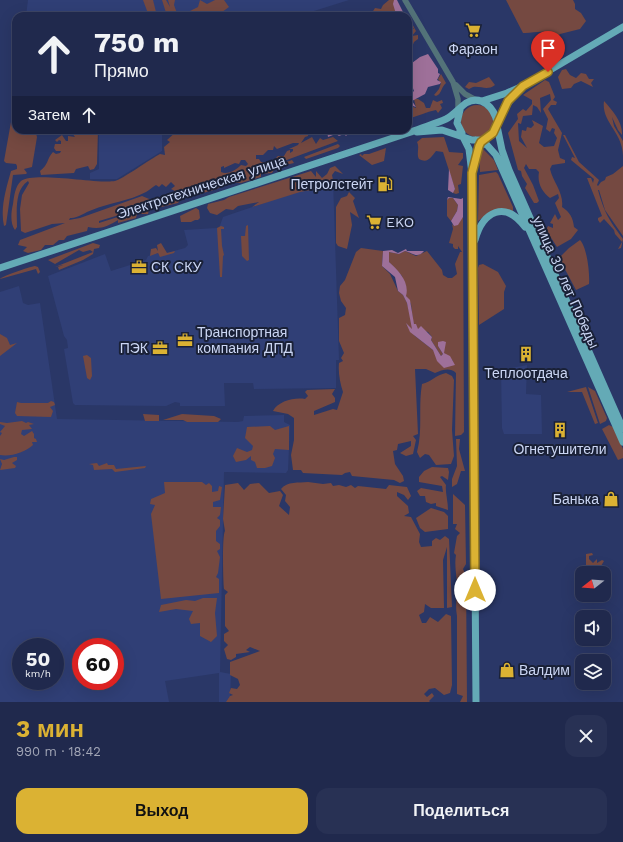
<!DOCTYPE html>
<html lang="ru">
<head>
<meta charset="utf-8">
<style>
	body { margin:0; font-family:"Work Sans",sans-serif; background:#283154; color:#f1f3f6; height:100vh; display:flex; flex-direction:column; font-size:15px; white-space:nowrap }
	* { box-sizing:border-box; margin:0 }
	p { font-size:13px; color:#a2a6b6 }
	.icon { flex:none; width:22px; height:22px; fill:none; stroke:currentColor; stroke-width:2; stroke-linecap:round; stroke-linejoin:round }
	.map { position:relative; height:702px; overflow:hidden }
	.sheet { display:flex; flex-direction:column; background:#20294d; flex:1 }
	.sheet>* { flex:none }
	.hud { position:absolute; left:12px; top:12px; width:400px; height:122px; border-radius:12px; box-shadow:0 4px 16px #0002,0 0 0 1px #3d4565; background:#20294d; color:#f1f3f6; overflow:hidden }
	.needle { width:26px; rotate:253deg }
	.controls { position:absolute; left:575px; top:566px; display:grid; gap:8px }
	.controls a { display:grid; place-items:center; width:36px; height:36px; border-radius:8px; background:#20294d; box-shadow:0 4px 16px #0002,0 0 0 1px #3d4565; font-size:20px }
	.speed { position:absolute; left:12px; top:638px; display:flex; gap:8px; font-size:20px; font-weight:700; text-align:center }
	.speed>* { display:grid; place-content:center; width:52px; height:52px; border-radius:50%; background:#20294d; box-shadow:0 4px 16px #0002,0 0 0 1px #3d4565; line-height:1 }
	.speed small { font-size:10px; font-weight:400 }
	.speed .limit { border:6px solid #d22; background:#fff; color:#111 }
	.pin { position:absolute; display:grid; place-items:center; width:34px; height:34px; color:#fff; margin:-41px -17px; border-radius:50% 50% 50% 0; rotate:-45deg; box-shadow:0 0 4px #0007 }
	.pin .icon { rotate:45deg }
	.me { position:absolute; width:44px; margin:-22px; rotate:0deg; stroke-linejoin:round; filter:drop-shadow(0 0 3px #0008) }
	.turn { display:flex; align-items:center; gap:14px; height:84px; padding:0 16px; font-size:18px }
	.turn .icon { width:52px; height:52px; stroke-width:2.5 }
	.turn b { display:block; font-size:28px; line-height:34px }
	.then { display:flex; align-items:center; height:38px; padding:0 16px; background:#0003; gap:8px; font-size:15px }
	.round { display:grid; place-items:center; flex:none; width:42px; height:42px; border-radius:12px; background:#283154 }
	.overview { display:flex; align-items:center; justify-content:space-between; height:68px; padding:0 16px }
	h1 { font-size:24px; font-weight:700; line-height:30px; color:#dbb233 }
	.action { display:flex; gap:8px; margin-top:auto; padding:8px 16px }
	.action a { flex:1; height:46px; border-radius:12px; background:#dbb233; color:#111; font-size:16px; font-weight:700; line-height:46px; text-align:center }
	.action a+a { background:#283154; color:#f1f3f6 }
	.map>svg:first-child { display:block }
	.built { fill:#303f76; fill-rule:evenodd }
	.green { fill:#754941; fill-rule:evenodd }
	.water { fill:#9e7099 }
	.lines { fill:none; stroke-linecap:round; stroke-linejoin:round }
	.minor { stroke:#537379; stroke-width:5.5 }
	.major { stroke:#64aab6; stroke-width:7 }
	.route-casing { stroke:#8e7421; stroke-width:10 }
	.route { stroke:#dbb233; stroke-width:7 }
	.labels { text-anchor:middle; dominant-baseline:central; stroke-width:4; stroke-linejoin:round; paint-order:stroke }
	.poi-label { font-size:14px; fill:#cbd6f4; stroke:#1a2137; text-anchor:start }
	.street-label { font-size:14px; fill:#cbd6f4; stroke:#1a2137 }
</style>
</head>
<body>
<div class="map">
<svg width="623" height="702" viewBox="0 0 623 702">
	<rect width="100%" height="100%" fill="#2a3767"/>
	<path class="built" d="M 28,0 L 349,0 L 298,16 L 272,16 L 263,14 L 257,16 L 26,16 Z
		M 99,130 L 162,130 L 162,151 L 117,179 L 90,179 L 90,173 L 99,169 Z
		M 331,180 L 333,180 L 339,360 L 336,360 L 336,388 L 254,389 L 253,383 L 224,383 L 225,406 L 180,406 L 180,403 L 175,402 L 166,406 L 75,405 L 73,403 L 64,349 L 68,348 L 67,340 L 64,336 L 48,276 L 105,254 L 111,271 L 146,260 L 148,256 L 158,253 L 159,255 L 185,248 L 188,245 L 184,230 L 217,228 L 218,231 L 223,217 Z
		M 19,286 L 23,303 L 28,305 L 40,303 L 57,419 L 238,422 L 243,421 L 244,416 L 284,415 L 284,422 L 290,425 L 288,470 L 286,473 L 224,472 L 220,672 L 231,674 L 230,702 L 219,702 L 219,673 L 165,681 L 169,702 L 0,702 L 0,292 ZM 21,647 L 55,647 L 55,681 L 21,681 ZM 81,647 L 115,647 L 115,681 L 81,681 Z
		M 527,365 L 526,394 L 541,395 L 542,434 L 504,434 L 502,428 L 501,370 Z"/>
	<path class="green" d="M 143,0 L 153,0 L 157,16 L 149,16 Z
		M 162,0 L 166,0 L 170,7 L 168,0 L 175,0 L 174,5 L 178,16 L 167,16 Z
		M 200,0 L 207,4 L 215,0 L 224,0 L 229,7 L 218,15 L 189,15 L 188,12 L 198,7 Z
		M 389,0 L 394,0 L 396,14 L 400,16 L 392,16 L 390,13 L 389,16 L 370,16 L 375,8 L 381,9 L 383,5 Z
		M 506,0 L 573,0 L 575,4 L 575,9 L 581,13 L 586,21 L 580,29 L 560,34 L 555,39 C 549,27 534,34 523,33 Z
		M 408,16 L 416,31 L 412,36 L 418,35 L 418,39 L 414,42 L 412,47 L 408,45 L 408,28 L 414,29 L 408,21 Z
		M 566,69 L 570,75 L 576,78 L 581,73 L 586,74 L 589,79 L 594,79 L 591,83 L 593,87 L 581,81 L 574,84 L 571,88 L 562,89 L 558,77 L 562,70 Z
		M 441,74 L 446,83 C 441,87 442,94 436,96 L 434,95 L 439,89 L 441,83 L 438,79 Z
		M 489,77 L 495,85 C 487,91 482,86 473,87 L 469,89 L 465,87 L 469,82 L 476,83 Z
		M 545,80 L 549,82 L 555,97 L 553,100 L 557,102 L 556,105 L 551,105 L 548,109 L 562,133 L 558,150 L 560,158 L 565,160 L 565,163 L 552,165 L 550,169 C 553,182 564,193 562,207 C 570,212 573,218 574,227 L 578,230 L 571,239 L 557,247 L 546,230 L 548,226 L 553,228 L 553,224 L 550,223 L 555,214 L 558,220 L 561,217 L 555,203 L 559,198 L 558,194 L 550,198 C 542,192 537,183 539,172 L 536,169 L 529,169 L 526,164 L 524,168 L 533,185 L 539,201 L 537,203 L 534,203 L 525,188 L 527,184 L 522,176 L 521,171 L 518,170 L 508,133 L 518,119 L 517,114 L 523,109 L 526,111 L 532,104 L 532,100 L 523,95 ZM 550,94 L 551,100 L 543,109 L 548,119 L 546,129 L 550,132 L 552,128 L 555,129 L 554,133 L 557,138 L 554,146 L 544,147 L 539,143 L 543,126 L 532,120 L 534,125 L 531,128 L 527,127 L 526,131 L 522,130 L 521,137 L 527,148 L 519,141 L 518,123 L 521,124 L 523,116 L 532,115 L 533,105 L 537,107 L 541,113 L 540,98 Z
		M 16,94 L 16,130 L 35,130 L 37,137 L 32,167 L 24,169 L 27,173 L 26,174 L 13,175 L 6,225 L 4,226 C 0,208 6,189 11,171 L 17,169 L 17,166 L 16,164 L 6,163 L 4,161 Z
		M 414,99 L 418,99 L 424,103 L 426,108 L 430,108 L 433,100 L 437,102 L 442,100 L 443,103 L 440,104 L 442,108 L 438,113 L 436,110 C 426,112 418,116 408,119 L 408,111 L 411,110 L 410,106 L 416,108 Z
		M 604,101 C 612,110 623,122 622,135 L 618,130 L 612,117 L 614,126 L 623,141 L 623,156 C 623,132 601,122 604,101 Z
		M461 121a16 16 0 1 1 32 0a16 16 0 1 1-32 0Z
		M 68,130 L 76,130 L 77,134 L 79,133 L 78,130 L 98,130 L 97,164 L 94,169 L 90,170 L 88,166 L 76,169 L 74,173 L 41,175 L 40,171 C 49,164 46,160 53,152 L 56,154 L 60,153 L 61,151 L 56,151 L 54,148 L 55,144 L 61,144 L 61,141 L 59,140 L 57,142 L 55,140 L 62,135 L 66,141 L 68,141 L 68,136 L 75,137 L 72,133 L 67,133 Z
		M 178,130 L 309,130 L 308,136 L 305,137 L 301,143 L 312,137 L 316,144 L 320,138 L 323,140 L 333,137 L 338,141 L 284,161 L 284,163 L 292,160 L 294,163 C 286,165 276,165 272,173 L 261,174 L 261,177 L 241,183 L 228,182 L 217,189 L 186,198 L 188,195 C 183,194 179,196 175,198 L 180,200 L 178,203 L 149,210 L 148,214 L 137,214 L 136,218 L 118,223 L 118,220 C 108,226 101,230 88,227 L 87,231 L 67,236 L 64,240 L 59,240 L 53,245 L 45,245 L 41,250 L 28,253 L 23,251 L 27,247 L 18,245 L 20,240 L 65,223 L 52,224 L 25,233 L 21,231 L 20,209 L 22,195 L 29,183 L 28,181 C 14,190 17,213 17,227 L 15,230 C 10,224 11,212 13,204 C 14,197 15,186 21,181 C 34,171 97,184 115,181 C 121,180 152,158 160,154 L 165,155 L 164,147 L 170,142 L 167,140 ZM 293,143 L 299,143 L 298,145 L 289,149 L 293,149 L 293,151 L 290,153 L 290,150 L 287,151 L 284,156 L 278,156 L 271,163 L 261,162 L 259,159 L 256,159 L 256,155 L 263,155 L 268,150 L 273,150 L 274,146 L 277,149 ZM 241,160 L 245,160 L 248,164 L 246,166 L 241,165 C 236,170 228,175 221,172 L 221,167 L 224,166 L 224,168 L 235,163 L 239,164 ZM 171,182 L 175,186 L 171,189 L 175,191 L 154,201 L 142,196 L 80,218 L 69,220 L 70,218 C 77,219 85,212 92,210 C 109,203 129,201 146,192 C 150,190 152,187 156,185 L 159,187 L 162,184 L 166,187 ZM 164,199 L 171,200 L 99,223 L 99,221 L 119,215 L 122,212 L 147,206 Z
		M 563,135 L 565,135 L 579,162 L 599,180 L 597,185 L 598,186 L 601,182 L 605,180 L 606,177 L 613,174 L 623,166 L 623,236 L 605,210 L 599,190 L 598,190 C 604,212 609,220 623,239 L 621,248 L 618,249 L 622,242 L 615,234 L 614,230 L 604,219 L 600,223 L 598,220 L 598,218 L 602,216 L 587,178 L 591,178 L 593,183 L 594,179 L 571,160 L 572,157 L 575,158 Z
		M 444,137 L 449,152 L 463,153 L 463,158 L 458,165 L 463,166 L 461,184 L 458,185 L 459,193 L 456,194 L 453,193 L 455,189 L 443,152 L 436,151 C 431,157 428,164 419,159 C 416,153 420,148 417,142 L 422,138 Z
		M 338,144 L 340,146 L 338,148 L 306,159 L 304,157 Z
		M 386,148 L 384,161 L 372,165 L 359,155 L 361,154 L 362,156 L 364,154 L 369,154 Z
		M 483,149 L 494,160 L 498,170 L 480,172 L 479,158 Z
		M 335,166 L 343,174 L 335,171 L 332,175 L 333,180 L 328,187 L 300,192 L 252,207 L 259,202 L 238,206 L 233,210 L 226,209 L 217,215 L 210,213 L 207,208 L 208,204 L 224,200 L 229,197 L 311,171 L 316,177 L 316,171 L 322,178 L 327,174 L 330,168 Z
		M 496,172 L 498,174 L 513,207 L 513,212 L 489,213 L 478,221 L 479,175 Z
		M 349,192 L 355,198 L 353,201 L 359,218 L 350,212 L 352,225 L 347,249 L 338,246 L 336,243 L 336,207 L 341,198 L 347,196 Z
		M 449,198 L 453,198 L 458,205 L 457,211 L 451,221 L 447,216 L 447,200 Z
		M 196,208 L 199,210 L 200,218 L 198,220 L 195,220 L 191,222 L 181,222 L 180,216 Z
		M 463,217 L 464,432 L 461,435 L 455,436 L 456,373 C 450,367 442,370 435,373 L 426,369 L 415,369 L 418,434 L 413,436 L 416,440 L 413,454 L 406,456 L 400,453 L 411,446 L 411,441 L 398,444 L 397,450 L 393,451 L 395,464 L 403,476 L 404,481 L 400,483 L 394,480 L 352,476 L 350,472 L 345,473 L 342,475 L 303,473 L 301,470 L 293,470 L 291,455 L 294,440 L 294,418 L 288,414 L 273,411 C 278,401 295,397 305,399 L 308,396 L 305,392 L 307,390 L 335,389 L 332,394 L 335,398 L 335,402 L 314,411 L 314,415 L 333,409 L 337,410 L 343,392 C 340,383 338,372 339,363 L 343,361 L 341,358 L 344,353 L 339,341 L 339,318 L 345,315 L 346,308 L 341,301 L 339,293 L 340,286 L 345,280 L 356,252 L 361,248 L 383,251 L 382,266 L 390,274 L 398,291 L 403,295 L 407,303 L 413,326 L 412,330 L 406,324 L 415,336 L 433,350 L 444,367 L 453,361 L 444,353 L 444,350 L 438,342 L 438,346 L 443,354 L 441,356 L 431,340 L 432,337 L 428,332 L 417,329 L 413,322 L 411,304 L 406,296 L 402,276 L 389,262 L 389,252 L 399,254 L 405,251 L 416,256 L 427,251 L 442,270 L 443,275 L 448,278 L 452,278 L 457,274 L 455,264 L 460,252 L 462,252 L 458,246 L 458,249 L 455,249 L 453,247 L 453,244 L 449,243 L 453,229 L 452,224 L 454,226 Z
		M 248,225 L 249,260 L 247,261 L 242,256 L 241,236 L 245,236 L 246,226 Z
		M 221,226 L 224,227 L 224,229 L 221,229 L 222,246 L 224,255 L 223,256 L 222,277 L 220,277 L 217,228 Z
		M 580,240 C 587,247 590,274 589,284 L 576,290 L 559,258 L 569,248 Z
		M 93,243 L 100,245 L 99,248 L 94,249 L 93,254 L 83,260 L 59,270 L 58,267 L 63,265 L 55,267 L 93,252 L 90,250 L 83,252 L 79,250 L 55,264 L 48,260 Z
		M 161,243 L 167,253 L 175,251 L 174,253 L 160,257 L 158,253 L 150,256 L 151,249 L 156,248 L 158,251 L 157,245 Z
		M 483,264 L 498,272 L 506,286 L 504,292 L 504,309 L 479,325 L 478,268 L 479,265 Z
		M 35,266 L 38,267 L 40,272 L 38,274 L 36,269 L 0,279 C 3,276 29,267 35,266 Z
		M 0,334 L 7,338 L 10,345 L 17,343 L 0,356 Z
		M 87,355 L 91,358 L 92,376 L 90,380 L 87,378 L 83,356 Z
		M 446,373 L 452,376 L 454,380 L 452,430 L 454,456 L 451,464 L 436,465 L 429,455 L 425,454 L 420,458 L 417,452 C 423,430 418,407 422,384 C 431,382 436,375 446,373 Z
		M 586,387 L 598,423 L 595,424 L 582,392 L 567,392 Z
		M 588,387 L 595,391 L 607,418 L 606,421 L 600,424 Z
		M 51,401 L 54,402 L 55,405 L 50,407 L 53,411 L 51,417 L 17,416 L 15,413 L 17,402 L 21,403 L 48,403 Z
		M 143,414 L 159,415 L 159,421 L 145,421 Z
		M 182,414 L 214,416 L 221,419 L 218,422 L 187,422 L 183,420 L 163,420 Z
		M 22,421 L 26,423 L 28,422 L 34,424 L 29,425 L 32,429 L 22,430 L 21,434 L 24,436 L 32,431 L 34,434 L 34,438 L 36,439 L 37,442 L 32,442 L 33,445 C 25,452 11,457 0,455 L 0,436 L 2,433 L 0,432 L 5,426 L 0,424 L 0,422 L 7,423 Z
		M 609,425 L 613,427 L 623,449 L 623,458 L 618,460 L 602,429 Z
		M 270,426 L 275,430 L 289,426 L 289,450 L 275,449 L 273,454 L 275,458 L 272,466 L 265,468 L 257,468 L 255,462 L 251,460 L 251,456 L 246,460 L 236,462 L 233,456 L 237,448 L 247,452 L 252,450 L 253,446 L 245,438 L 247,427 Z
		M 456,439 L 460,439 L 459,449 L 465,471 L 461,471 L 457,484 L 452,487 L 452,479 L 457,466 Z
		M 14,457 L 17,457 L 17,460 L 12,463 L 16,466 L 15,468 L 0,470 L 2,464 L 0,459 L 4,460 Z
		M 97,463 L 99,466 L 107,463 L 108,465 L 114,465 L 116,469 L 146,466 L 145,468 L 115,472 L 112,469 L 94,470 L 93,465 L 89,464 Z
		M 432,467 L 448,468 L 449,472 L 448,480 L 442,476 L 440,477 L 446,485 C 445,492 448,501 448,510 L 436,506 L 436,503 L 431,504 L 426,502 L 425,496 L 420,496 L 417,491 L 421,488 L 443,492 L 442,486 L 419,482 L 419,477 L 424,471 Z
		M 164,482 L 202,482 L 206,485 L 209,483 L 212,486 L 212,492 L 218,491 L 219,486 L 222,487 L 220,500 L 213,502 L 213,507 L 221,507 L 220,515 L 217,518 L 220,520 L 220,526 L 216,531 L 216,541 L 220,544 L 220,549 L 217,551 L 220,557 L 218,573 L 216,577 L 219,579 L 219,593 L 161,599 L 151,514 L 155,505 L 150,504 L 151,499 L 165,493 Z
		M 308,482 L 323,484 L 331,483 L 333,486 L 339,485 L 346,487 L 351,485 L 355,488 L 358,486 L 386,489 L 389,485 L 407,487 L 411,496 L 408,500 L 404,495 L 397,492 L 397,496 L 408,506 L 409,513 L 404,516 L 411,517 L 420,534 L 419,542 L 421,547 L 432,546 L 432,541 L 436,538 L 440,540 L 445,536 L 449,539 L 452,607 L 447,608 L 447,547 L 443,560 L 444,608 L 431,608 L 425,604 L 424,612 L 419,615 L 422,623 L 426,623 L 430,617 L 438,622 L 446,614 L 451,616 L 452,685 L 450,693 L 444,695 L 435,688 L 429,689 L 424,694 L 427,697 L 432,693 L 434,696 L 429,701 L 430,702 L 226,702 L 230,696 L 233,695 L 229,693 L 231,688 L 237,689 L 240,685 L 238,679 L 230,675 L 230,662 L 260,651 L 250,647 L 246,650 L 250,652 L 236,654 L 236,657 L 231,660 L 227,659 L 224,649 L 228,645 L 224,641 L 224,634 L 229,631 L 225,626 L 225,595 L 228,592 L 224,589 C 223,581 222,535 225,531 L 223,519 L 225,485 L 238,483 L 244,490 L 250,484 L 259,483 L 269,493 L 280,491 L 283,495 L 279,506 L 289,515 L 290,507 L 285,501 L 286,495 L 281,489 C 287,481 299,483 308,482 Z
		M 453,494 L 465,505 L 466,564 L 463,569 L 466,576 L 467,702 L 460,702 L 463,696 L 457,694 L 457,616 C 455,606 457,597 457,587 C 457,576 454,566 456,555 L 454,553 L 457,536 L 460,533 L 455,529 L 457,524 L 453,524 Z
		M 431,508 L 444,512 L 448,516 L 448,529 L 425,532 L 420,528 L 416,518 Z
		M 592,553 L 593,555 L 589,556 L 589,559 L 593,563 L 597,559 L 597,563 L 602,560 L 604,561 L 601,566 L 586,566 L 586,554 Z
		M 203,598 L 217,598 L 215,613 L 217,636 L 211,642 L 200,636 L 200,623 L 191,624 L 189,619 L 193,611 L 176,609 L 159,612 L 161,605 L 186,600 L 195,601 Z"/>
	<path class="water" d="M 394,0 L 397,0 L 405,16 L 396,14 L 393,4 Z
		M 428,54 L 438,69 L 438,73 L 440,74 L 437,80 L 441,82 L 440,84 L 428,87 L 425,94 L 412,101 L 416,107 L 410,105 L 411,109 L 408,112 L 408,96 L 414,91 L 408,75 L 408,66 L 420,57 Z
		M 319,130 L 356,130 L 356,132 L 350,132 L 346,136 L 344,134 L 339,136 L 333,132 L 333,135 L 328,137 L 327,131 Z
		M 449,169 L 455,189 L 453,193 L 448,190 Z
		M 448,197 L 461,199 L 463,198 L 463,217 L 458,225 L 454,226 L 451,221 L 457,211 L 458,205 L 453,198 L 449,198 L 447,200 Z
		M 406,249 L 407,251 L 424,251 C 417,259 413,253 405,251 L 399,254 L 389,252 L 389,262 C 398,270 410,282 406,296 L 410,300 L 414,324 L 416,324 L 418,329 L 421,326 L 432,337 L 431,340 L 441,356 L 443,354 L 438,346 L 438,342 L 443,341 L 446,342 L 444,353 L 450,356 L 455,365 L 444,368 L 437,361 L 433,350 L 410,332 L 406,323 L 412,329 L 407,303 L 403,295 L 398,291 L 395,277 L 382,266 L 383,251 L 392,250 L 398,253 Z"/>
	<g class="lines">
		<path class="minor" d="M 405,0 L 453,82 L 458,99 L 458,111
			M 456,85 L 465,94 L 476,100"/>
		<path class="major" d="M 482,101 L 507,93 L 523,86 L 623,27
			M 460,110 L 457,123 L 462,133
			M 497,126 L 502,150 L 509,170 L 623,429
			M 460,131 L 469,149 L 472,174 L 476,702
			M 417,132 L 442,130 L 472,140 L 479,140
			M 476,140 L 487,145 L 496,155 L 623,442
			M 474,165 L 479,146 L 481,142 L 493,133 L 503,110 L 518,90
			M 475,240 C 483,211 505,200 525,227
			M 0,268 L 411,132 C 423,127 435,124 446,119 C 454,115 459,108 466,103 C 482,94 494,108 497,122"/>
	</g>
	<g class="lines">
		<g class="route-casing">
			<path id="route" d="M 475,590 L 472,173 L 479,146 L 481,142 L 493,133 L 508,101 L 523,86 L 548,72"/>
		</g>
		<use href="#route" class="route"/>
	</g>
	<defs>
		<g id="supermarket-bare" transform="scale(1.2)"><path d="M-6-5.5h2.5l.6 2H6L4.5 2H-2.5L-4.4-4H-6ZM-1.5 3.2a1.3 1.3 0 1 0 .1 0ZM3 3.2a1.3 1.3 0 1 0 .1 0Z" fill="#dbb233" stroke="#1a2137" stroke-width="2.5" paint-order="stroke"/></g>
		<g id="fuel-bare" transform="scale(1.2)"><path d="M-5.5-6h7V0h2V4h1.3V-2.5L3-4.5l.8-.8L6-3V5H2.5V1h-1V6h-7ZM-4.2-4.7v3.2H.2V-4.7Z" fill="#dbb233" stroke="#1a2137" stroke-width="2.5" paint-order="stroke"/></g>
		<g id="office-bare" transform="scale(1.2)"><path d="M-6-3h4V-5.5h4V-3h4V5H-6ZM-1-4.5V-3h2v-1.5ZM-6 0V1H6V0Z" fill="#dbb233" stroke="#1a2137" stroke-width="2.5" paint-order="stroke"/></g>
		<g id="building-bare" transform="scale(1.2)"><path d="M-4-6H4V6H1V3H-1V6H-4ZM-2.5-4.3h1.7v1.8h-1.7ZM.8-4.3h1.7v1.8H.8ZM-2.5-1h1.7V.8h-1.7ZM.8-1h1.7V.8H.8Z" fill="#dbb233" stroke="#1a2137" stroke-width="2.5" paint-order="stroke"/></g>
		<g id="shop-bare" transform="scale(1.2)"><path d="M-5-2.5h2.3a2.7 3.5 0 0 1 5.4 0H5L5.5 6h-11ZM-1.5-2.5h3a1.5 2.3 0 0 0-3 0Z" fill="#dbb233" stroke="#1a2137" stroke-width="2.5" paint-order="stroke"/></g>
	</defs>
	<g fill-rule="evenodd">
		<use href="#supermarket-bare" x="473" y="30"/>
		<use href="#fuel-bare" x="385" y="184"/>
		<use href="#supermarket-bare" x="374" y="222"/>
		<use href="#office-bare" x="139" y="267"/>
		<use href="#office-bare" x="185" y="340"/>
		<use href="#office-bare" x="160" y="348"/>
		<use href="#building-bare" x="526" y="354"/>
		<use href="#building-bare" x="560" y="430"/>
		<use href="#shop-bare" x="611" y="499"/>
		<use href="#shop-bare" x="507" y="670"/>
	</g>
	<g class="labels">
		<g class="poi-label">
			<text x="473" y="49" text-anchor="middle">Фараон</text>
			<text x="373" y="184" text-anchor="end">Петролстейт</text>
			<text x="386" y="222">EKO</text>
			<text x="151" y="267">СК СКУ</text>
			<text x="197" y="332">Транспортная<tspan x="197" dy="16">компания ДПД</tspan></text>
			<text x="148" y="348" text-anchor="end">ПЭК</text>
			<text x="526" y="373" text-anchor="middle">Теплоотдача</text>
			<text x="560" y="449" text-anchor="middle">Огнетушители</text>
			<text x="599" y="499" text-anchor="end">Банька</text>
			<text x="519" y="670">Валдим</text>
		</g>
		<g class="street-label">
			<text transform="translate(201 187) rotate(-18)">Электротехническая улица</text>
			<text transform="translate(566 282) rotate(66)">улица 30 лет Победы</text>
		</g>
	</g>
</svg>
<div class="controls">
<a><svg class="needle" viewBox="-14 -14 28 28"><path d="M0-13l5 13h-10z" fill="#e53935"/><path d="M0 13l5-13h-10z" fill="#a2a6b6"/></svg></a>
<a><svg class="icon" aria-label="sound" viewBox="0 0 24 24"><path d="M4 9h4l5-4v14l-5-4H4zM17 9q2 3 0 6"/></svg></a>
<a><svg class="icon" aria-label="layers" viewBox="0 0 24 24"><path d="M12 4l9 5-9 5-9-5zM3 14l9 5 9-5"/></svg></a>
</div>
<div class="speed"><div>50<small>km/h</small></div><div class="limit">60</div></div>
<div class="pin" style="left:548px;top:72px;background:#d93025"><svg class="icon" aria-label="arrive" viewBox="0 0 24 24"><path d="M6 21V4h12l-3 4 3 4H6"/></svg></div>
<svg class="me" style="left:475px;top:590px" viewBox="-20 -20 40 40"><circle r="19" fill="#fff"/><path d="M0-13L10 11 0 6-10 11z" fill="#dbb233"/></svg>
<div class="hud">
<div class="turn"><svg class="icon" aria-label="ahead" viewBox="0 0 24 24"><path d="M12 20V5M6 11l6-6 6 6"/></svg><div><b>750 m</b>Прямо</div></div>
<div class="then">Затем<svg class="icon" aria-label="ahead" viewBox="0 0 24 24"><path d="M12 20V5M6 11l6-6 6 6"/></svg></div>
</div>
</div>
<section class="sheet">
<div class="overview"><div><h1>3 мин</h1><p>990 m · 18:42</p></div><a class="round"><svg class="icon" aria-label="close" viewBox="0 0 24 24"><path d="M6 6l12 12M18 6L6 18"/></svg></a></div>
<div class="action"><a>Выход</a><a>Поделиться</a></div>
</section>
</body>
</html>
